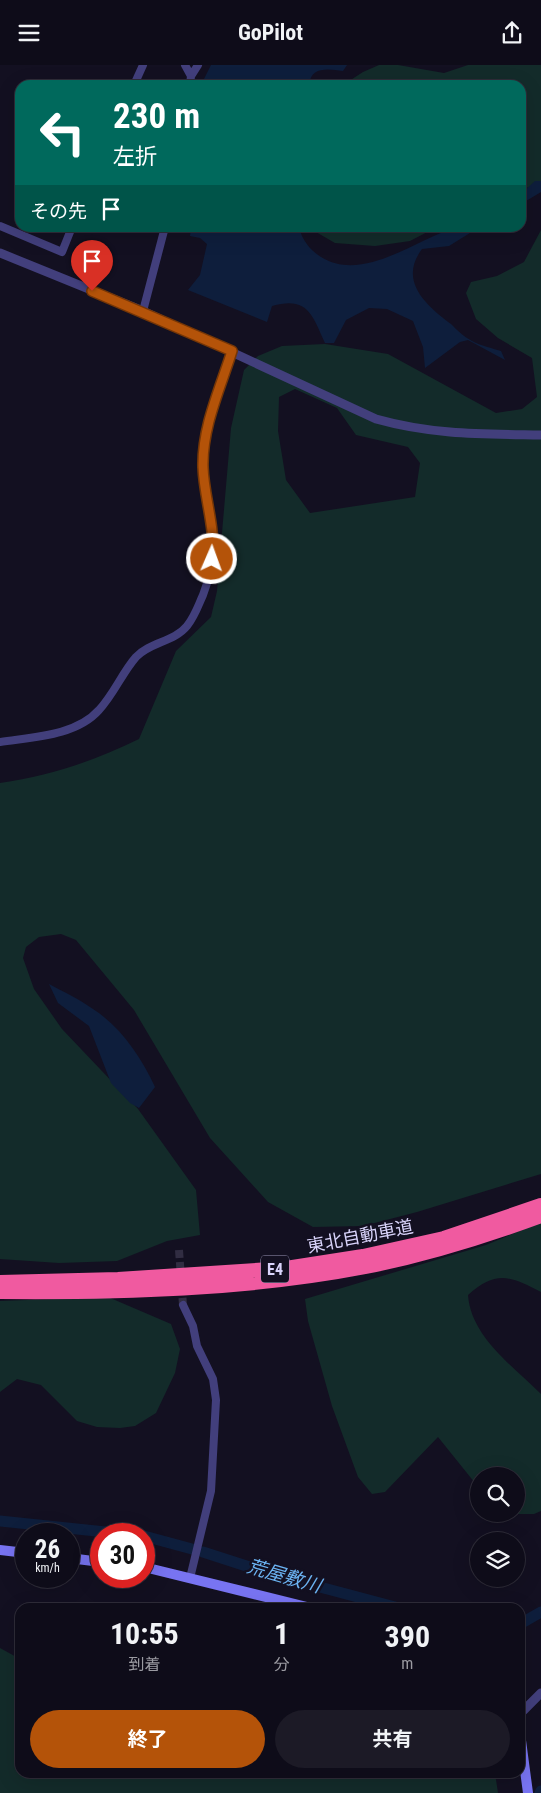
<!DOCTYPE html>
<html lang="ja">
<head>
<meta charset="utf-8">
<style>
	body { margin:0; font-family:"Roboto Condensed","Noto Sans JP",sans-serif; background:#1c1a26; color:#f1f3f6; height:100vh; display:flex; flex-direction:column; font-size:19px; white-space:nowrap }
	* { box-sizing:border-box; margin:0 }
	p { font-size:16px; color:#9b9ba2 }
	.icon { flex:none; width:28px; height:28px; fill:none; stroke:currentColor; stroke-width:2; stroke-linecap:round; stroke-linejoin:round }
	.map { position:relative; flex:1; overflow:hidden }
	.side { position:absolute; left:15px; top:1538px; width:510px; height:175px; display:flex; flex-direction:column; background:#0e0c19; border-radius:15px; box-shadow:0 5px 20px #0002,0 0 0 1px #2e2c38 }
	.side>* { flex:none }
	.hud { position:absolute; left:15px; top:15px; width:511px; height:152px; border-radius:15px; box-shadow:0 5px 20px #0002,0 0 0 1px #2e2c38; background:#00695c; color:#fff; overflow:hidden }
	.tools { position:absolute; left:470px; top:1402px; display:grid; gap:10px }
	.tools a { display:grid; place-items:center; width:55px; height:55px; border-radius:50%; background:#0e0c19; box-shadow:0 5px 20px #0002,0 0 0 1px #2e2c38; font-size:25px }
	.speed { position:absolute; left:15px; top:1458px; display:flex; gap:10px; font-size:25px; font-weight:700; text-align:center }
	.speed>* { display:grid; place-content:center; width:65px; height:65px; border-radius:50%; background:#0e0c19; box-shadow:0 5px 20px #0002,0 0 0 1px #2e2c38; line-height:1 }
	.speed small { font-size:12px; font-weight:400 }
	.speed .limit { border:8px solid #d22; background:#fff; color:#111 }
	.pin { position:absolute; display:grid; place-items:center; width:42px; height:42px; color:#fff; margin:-51px -21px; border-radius:50% 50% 50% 0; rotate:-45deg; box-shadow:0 0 5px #0007 }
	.pin .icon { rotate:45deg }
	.me { position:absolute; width:55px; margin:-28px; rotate:2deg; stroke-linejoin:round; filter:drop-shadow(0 0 4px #0008) }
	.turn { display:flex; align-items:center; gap:18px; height:105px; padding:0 15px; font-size:22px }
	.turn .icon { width:65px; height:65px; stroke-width:2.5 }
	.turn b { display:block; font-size:35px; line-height:42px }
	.then { display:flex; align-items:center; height:48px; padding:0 15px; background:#0003; gap:10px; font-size:19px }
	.eta { display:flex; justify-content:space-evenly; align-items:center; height:85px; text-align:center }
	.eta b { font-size:30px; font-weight:700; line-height:35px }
	.primary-button { display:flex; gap:10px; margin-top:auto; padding:10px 15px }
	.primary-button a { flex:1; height:58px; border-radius:30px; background:#b45309; color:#fff; font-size:20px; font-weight:700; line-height:58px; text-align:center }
	.primary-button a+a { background:#1c1a26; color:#f1f3f6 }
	header { display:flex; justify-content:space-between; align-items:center; height:65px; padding:0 15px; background:#0e0c19; font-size:22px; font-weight:700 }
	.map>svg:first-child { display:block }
	.green { fill:#132b2a; fill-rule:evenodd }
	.water { fill:#0e1e3c }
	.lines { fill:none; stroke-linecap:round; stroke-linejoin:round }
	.river { stroke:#0e1e3c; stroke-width:11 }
	.minor-tunnel { stroke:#312d42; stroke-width:8; stroke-dasharray:8 4; stroke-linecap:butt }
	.minor { stroke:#423f7c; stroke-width:8 }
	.tertiary { stroke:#423f7c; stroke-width:9 }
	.secondary { stroke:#7874f2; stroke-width:10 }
	.motorway { stroke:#f05aa0; stroke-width:14 }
	.route-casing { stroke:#753606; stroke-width:12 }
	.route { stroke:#b45309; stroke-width:9 }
	.labels { text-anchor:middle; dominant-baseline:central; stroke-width:5; stroke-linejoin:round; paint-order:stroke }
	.shield { fill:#131021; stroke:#9e99ba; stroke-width:1 }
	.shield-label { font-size:16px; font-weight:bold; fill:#d9d4fb }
	.street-label { font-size:18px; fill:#d9d4fb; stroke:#131021 }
	.water-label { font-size:19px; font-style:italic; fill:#6bb2f1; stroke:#131021 }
</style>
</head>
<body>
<header><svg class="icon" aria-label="menu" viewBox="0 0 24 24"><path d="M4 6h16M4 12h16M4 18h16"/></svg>GoPilot<svg class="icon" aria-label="share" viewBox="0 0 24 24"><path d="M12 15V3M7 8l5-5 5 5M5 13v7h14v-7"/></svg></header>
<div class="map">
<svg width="541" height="1728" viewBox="0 0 541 1728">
	<rect width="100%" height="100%" fill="#131021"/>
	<path class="green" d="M 379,0 L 398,0 L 444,8 L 468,0 L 541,0 L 541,120 L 521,124 L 521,20 L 343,20 L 363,7 Z
		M 309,163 L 309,162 L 435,163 L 410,176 L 375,181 L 335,178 Z
		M 541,165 L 541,1109 L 417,1147 L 363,1161 L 313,1162 L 268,1137 L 210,1073 L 134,945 L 76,875 L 61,869 L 39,872 L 26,882 L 23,893 L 34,924 L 62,964 L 138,1044 L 196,1125 L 200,1170 L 167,1176 L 117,1196 L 59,1198 L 0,1194 L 0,718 C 50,711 94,696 139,674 L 176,586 L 211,552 L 217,526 L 231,363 L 244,305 L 258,291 L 282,281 L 325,279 L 388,289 L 496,348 L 522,344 L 537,332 L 532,293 L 498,273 L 476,254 L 466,228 L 471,217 L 497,211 L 524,197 ZM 295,324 L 337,343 L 356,370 L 408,382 L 420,398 L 415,432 L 310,448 L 286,415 L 278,366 L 279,332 Z
		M 541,1157 L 541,1227 C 510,1211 496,1205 468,1230 C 471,1272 513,1301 541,1329 L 541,1446 L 534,1449 L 512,1449 L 516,1449 L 516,1411 L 479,1411 L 479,1423 L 438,1372 L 385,1427 L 372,1429 L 358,1412 L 332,1341 L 308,1256 L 305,1234 L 486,1180 Z
		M 108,1232 L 171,1259 L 180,1284 L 175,1308 L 156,1348 L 135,1361 L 120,1363 L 97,1362 L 77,1356 L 41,1320 L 17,1314 L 0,1327 L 0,1236 Z
		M 0,1583 L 20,1594 L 20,1708 L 495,1708 L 498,1728 L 0,1728 Z"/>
	<path class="water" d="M 211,0 L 347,0 L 343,6 C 328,4 311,1 309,20 L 201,20 Z
		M 535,116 L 541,116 L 541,127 L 521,139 L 521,129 Z
		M 191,163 L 299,163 C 303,176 310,185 321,192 C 363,218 414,175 455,163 C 462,161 471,162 478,163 L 449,181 L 422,184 C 398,216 426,240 451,259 C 457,265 464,272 472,276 C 481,281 492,283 501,286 L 505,295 L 468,275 L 460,277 L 425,303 L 423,282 L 413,256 L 387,244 L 369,243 L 346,255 L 334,278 L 325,278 C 312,250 308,231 272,241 L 267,257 L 188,225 L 200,210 L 207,179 L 200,173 L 190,171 Z
		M 49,919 C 64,927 79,934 93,944 C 121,962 141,992 155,1022 L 139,1043 L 130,1038 L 111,1018 L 89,961 L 58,938 Z"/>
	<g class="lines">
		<path class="river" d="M 0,1456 L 125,1469
			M 144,1471 L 192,1484
			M 203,1487 L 271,1509 L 395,1542
			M 520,1559 L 541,1547
			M 540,1728 L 541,1726"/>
		<path class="minor-tunnel" d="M 179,1185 L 183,1240"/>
		<path class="minor" d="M 185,0 L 191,11
			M 134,20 L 143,0
			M 190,20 L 191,11 L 198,0
			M 0,161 L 62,187 L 72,162
			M 143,246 L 165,162
			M 0,677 C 32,672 76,671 99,645 C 114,629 122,608 136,592 C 150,577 174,577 187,561 C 195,551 198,541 203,530 C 226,472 199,436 204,381 C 206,349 222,316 232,286
			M 183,1240 L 193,1261 L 197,1281 L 213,1314 L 216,1335 L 211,1426 L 190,1513"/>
		<path class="tertiary" d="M 0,188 L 143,246 L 376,354 C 433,370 483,369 541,370
			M 520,1649 L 541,1628"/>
		<path class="secondary" d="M 0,1485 L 26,1488
			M 69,1493 L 101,1497
			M 144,1502 L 307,1542
			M 520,1668 L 528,1728"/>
		<path class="motorway" d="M 0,1217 L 118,1214 L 286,1203 L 363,1191 L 444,1173 L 541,1140
			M 0,1227 C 121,1228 247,1225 366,1202 C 426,1190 484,1172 541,1151"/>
	</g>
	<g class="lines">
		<g class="route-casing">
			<path id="route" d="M 92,226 L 232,286 C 220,324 202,362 203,402 C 204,433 216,463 212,494"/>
		</g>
		<use href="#route" class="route"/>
	</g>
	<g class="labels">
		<rect class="shield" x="261" y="1190.5" width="28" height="27" rx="4"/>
		<g class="shield-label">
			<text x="275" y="1204">E4</text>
		</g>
		<g class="street-label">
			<text transform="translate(360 1171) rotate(-11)">東北自動車道</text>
		</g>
		<g class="water-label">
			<text transform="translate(284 1511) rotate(16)">荒屋敷川</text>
		</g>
	</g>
</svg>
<div class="tools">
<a><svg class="icon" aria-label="search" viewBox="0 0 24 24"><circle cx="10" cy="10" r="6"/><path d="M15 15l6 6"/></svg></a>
<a><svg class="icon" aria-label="layers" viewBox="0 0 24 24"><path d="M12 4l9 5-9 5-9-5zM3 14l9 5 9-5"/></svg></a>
</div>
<div class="speed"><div>26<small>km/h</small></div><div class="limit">30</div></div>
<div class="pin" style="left:92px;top:226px;background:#d93025"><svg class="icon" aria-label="arrive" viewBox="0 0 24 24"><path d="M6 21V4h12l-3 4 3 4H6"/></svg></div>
<svg class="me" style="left:212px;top:494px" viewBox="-20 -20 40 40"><circle r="17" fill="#b45309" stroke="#fff" stroke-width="3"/><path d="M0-11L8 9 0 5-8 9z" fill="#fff"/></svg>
<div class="hud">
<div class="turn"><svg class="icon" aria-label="left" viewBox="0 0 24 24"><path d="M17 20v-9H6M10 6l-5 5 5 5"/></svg><div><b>230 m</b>左折</div></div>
<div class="then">その先<svg class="icon" aria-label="arrive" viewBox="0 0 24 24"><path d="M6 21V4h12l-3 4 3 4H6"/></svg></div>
</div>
<section class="side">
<div class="eta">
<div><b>10:55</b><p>到着</p></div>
<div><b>1</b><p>分</p></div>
<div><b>390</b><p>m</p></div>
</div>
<div class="primary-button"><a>終了</a><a>共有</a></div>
</section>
</div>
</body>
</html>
